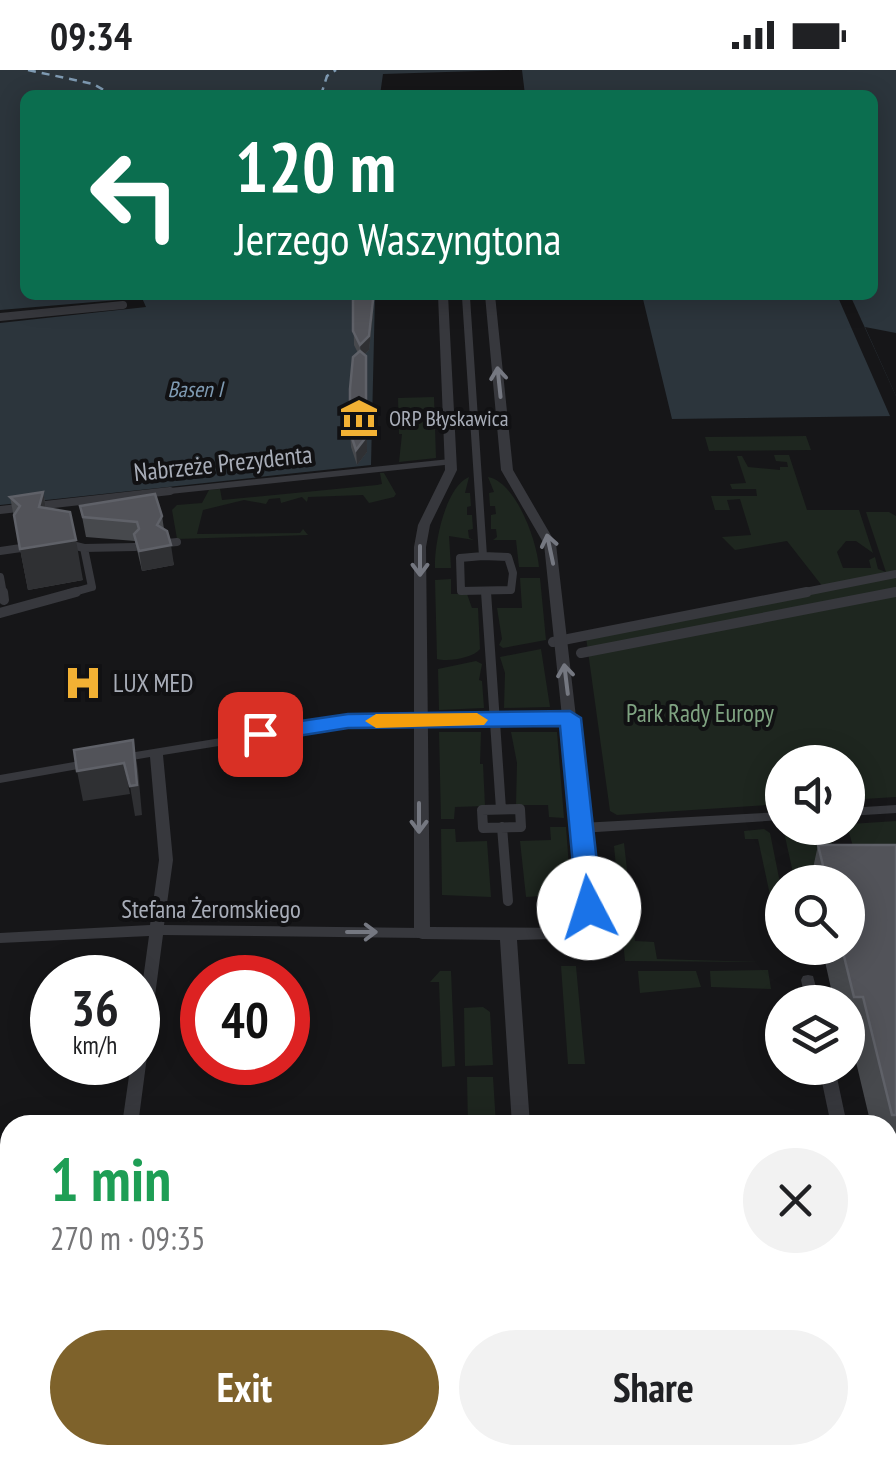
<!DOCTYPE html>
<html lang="en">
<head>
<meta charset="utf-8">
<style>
	body { margin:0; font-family:"PT Sans Narrow",sans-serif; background:#f2f2f2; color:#202124; height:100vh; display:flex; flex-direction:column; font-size:38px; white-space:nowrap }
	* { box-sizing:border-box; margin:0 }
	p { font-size:32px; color:#757577 }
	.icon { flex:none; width:55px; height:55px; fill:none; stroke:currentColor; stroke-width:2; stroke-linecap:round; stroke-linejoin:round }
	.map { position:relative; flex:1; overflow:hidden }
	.details { position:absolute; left:0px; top:1045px; width:898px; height:350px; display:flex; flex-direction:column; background:#fff; border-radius:30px 30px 0 0; box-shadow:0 5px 25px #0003 }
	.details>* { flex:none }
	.guide { position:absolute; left:20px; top:20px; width:858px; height:210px; border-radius:15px; box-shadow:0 5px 25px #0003; background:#0b6e4f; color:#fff; overflow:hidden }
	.tools { position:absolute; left:765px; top:675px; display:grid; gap:20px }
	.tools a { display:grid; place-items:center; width:100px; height:100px; border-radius:50%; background:#fff; box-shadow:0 5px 25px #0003; font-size:50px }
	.speed { position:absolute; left:30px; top:885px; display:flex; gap:20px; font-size:50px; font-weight:700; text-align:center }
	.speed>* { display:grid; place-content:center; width:130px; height:130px; border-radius:50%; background:#fff; box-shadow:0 5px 25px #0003; line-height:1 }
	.speed small { font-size:25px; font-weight:400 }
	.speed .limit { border:15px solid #d22; background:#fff; color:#111 }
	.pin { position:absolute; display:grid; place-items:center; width:85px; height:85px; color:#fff; margin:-42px; border-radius:20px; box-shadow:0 5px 15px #0006 }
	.me { position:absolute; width:110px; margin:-55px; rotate:355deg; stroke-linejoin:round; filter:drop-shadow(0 0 8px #0008) }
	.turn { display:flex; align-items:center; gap:35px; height:210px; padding:0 50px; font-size:45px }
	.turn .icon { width:130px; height:130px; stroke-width:2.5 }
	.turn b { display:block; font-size:70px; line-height:85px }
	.round { display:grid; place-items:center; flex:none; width:105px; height:105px; border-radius:52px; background:#f2f2f2 }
	.summary { display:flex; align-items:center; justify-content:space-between; height:170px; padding:0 50px }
	h1 { font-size:60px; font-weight:800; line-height:75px; color:#1e9e55 }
	.button { display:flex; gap:20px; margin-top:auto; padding:20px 50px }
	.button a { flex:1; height:115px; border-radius:60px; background:#7e622b; color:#fff; font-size:40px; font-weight:800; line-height:115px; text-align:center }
	.button a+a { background:#f2f2f2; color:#202124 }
	.status { display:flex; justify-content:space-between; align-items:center; height:70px; padding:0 50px; background:#fff; direction:ltr }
	.status svg { height:28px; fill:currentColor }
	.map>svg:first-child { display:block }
	.green { fill:#1e261f }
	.water { fill:#2c353c }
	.pier { fill:#161618 }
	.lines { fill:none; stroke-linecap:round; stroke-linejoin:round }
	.ferry { stroke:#7f9bb3; stroke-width:2.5; stroke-dasharray:8 6; stroke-linecap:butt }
	.pedestrian-far2 { stroke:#37383d; stroke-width:6 }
	.pedestrian-far1 { stroke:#37383d; stroke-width:8 }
	.pedestrian { stroke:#37383d; stroke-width:10 }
	.minor { fill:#37383d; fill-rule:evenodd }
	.tertiary { fill:#37383d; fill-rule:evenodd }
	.wall { fill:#47494d }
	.shaded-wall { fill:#2f3033 }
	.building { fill:#525359; stroke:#5f6168; stroke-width:2.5 }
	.oneway { stroke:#757881 }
	.route { fill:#1a73e8; stroke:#114b97; stroke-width:2.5 }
	.slow { fill:#f59e0b }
	.labels { text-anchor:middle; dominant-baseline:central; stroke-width:8; stroke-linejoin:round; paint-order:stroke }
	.far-water-label { font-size:22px; font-style:italic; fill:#7f9bb3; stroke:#111113 }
	.far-poi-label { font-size:22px; fill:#a8adb8; stroke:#111113; text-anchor:start }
	.street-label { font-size:25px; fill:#a8adb8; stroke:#111113 }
	.poi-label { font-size:25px; fill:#a8adb8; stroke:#111113; text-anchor:start }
	.park-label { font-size:25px; fill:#7fa381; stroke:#111113 }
</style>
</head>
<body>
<div class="status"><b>09:34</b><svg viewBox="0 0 49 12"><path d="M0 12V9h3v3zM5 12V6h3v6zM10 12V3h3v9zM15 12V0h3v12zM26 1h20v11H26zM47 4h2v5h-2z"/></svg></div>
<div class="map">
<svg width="896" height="1395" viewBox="0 0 896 1395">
	<rect width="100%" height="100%" fill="#161618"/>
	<path class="green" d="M 434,327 L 436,388 L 399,392 L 402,364 L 399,364 L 398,328 Z
		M 806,366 L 811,380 L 709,381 L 705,367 Z
		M 774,385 L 789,385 L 807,440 L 859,440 L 873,483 L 856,471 L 846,471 L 837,482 L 843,498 L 871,498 L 869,490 L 875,487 L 878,499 L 886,502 L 866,442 L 889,442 L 896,446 L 896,503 L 823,517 L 787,471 L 735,480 L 722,467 L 751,465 L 740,429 L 727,430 L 730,440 L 715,440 L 711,426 L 757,426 L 756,419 L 732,419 L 730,414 L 746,413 L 737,386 L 742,386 L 748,397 L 780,400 L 780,397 L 788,397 L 787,392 L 776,391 Z
		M 380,403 L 384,403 L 396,424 L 394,427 L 369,433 L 363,425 L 308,427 L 307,432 L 302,427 L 281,433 L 280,428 L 269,429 L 266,434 L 244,430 L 203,440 L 197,464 L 300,463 L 303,459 L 308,465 L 177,469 L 172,440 L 177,435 L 202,433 L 209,420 L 220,419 L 222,430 L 377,415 L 382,414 Z
		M 469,407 L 465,423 L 470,423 L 471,436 L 467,437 L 467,445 L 472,445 L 473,459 L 468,460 L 469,468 L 474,470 L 449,466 L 451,498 L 435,498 C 434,475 445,417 469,407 Z
		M 488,407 C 516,412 537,471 539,497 L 519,497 L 516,470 L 493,470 L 497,467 L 496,459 L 491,459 L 491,445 L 496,444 L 495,436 L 490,436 L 489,423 L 494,422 Z
		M 896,507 L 896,727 L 848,730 L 848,692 L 782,692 L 782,734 L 617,745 L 610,741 L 586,567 Z
		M 520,508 L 540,508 L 546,570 L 503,578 L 499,575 L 502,569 L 497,538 L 522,538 Z
		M 451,509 L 451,524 L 467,524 L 472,538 L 478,538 L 480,579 C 473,588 449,592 437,589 L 435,510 Z
		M 541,579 L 550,637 L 504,638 L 505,603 L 500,587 Z
		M 476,591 L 482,594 L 479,610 L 482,611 L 484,638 L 439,640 L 438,599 Z
		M 439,662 L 481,662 L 480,694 L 483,694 L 485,736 L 455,737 L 454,749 L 441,749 Z
		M 511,662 L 557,662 L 564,748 L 549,747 L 548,735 L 516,735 L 517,693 Z
		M 896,751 L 896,793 L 858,794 L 848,759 L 850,754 Z
		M 550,757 L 566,757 L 571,824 L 526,827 L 520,771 L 551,770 Z
		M 788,758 L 829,760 L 841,812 L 795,812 L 784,762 Z
		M 441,759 L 455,759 L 456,772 L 487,771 L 491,827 L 442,825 Z
		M 764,759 L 770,763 L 782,823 L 782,878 L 788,878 L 782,881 L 758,769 L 745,769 L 744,761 Z
		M 624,773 L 635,871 L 654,872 L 657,889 L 762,892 L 625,891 L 614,776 Z
		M 561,896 L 576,896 L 585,994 L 568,994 Z
		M 768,900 L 771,919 L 711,917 L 710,901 Z
		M 440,901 L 451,901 L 455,996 L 442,997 L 439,912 L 430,912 Z
		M 638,901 L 696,901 L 701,917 L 640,923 Z
		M 483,937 L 490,942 L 493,995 L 465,996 L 464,938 Z
		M 467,1007 L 493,1007 L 496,1055 L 468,1055 Z"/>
	<path class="water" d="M 0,0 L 513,0 L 383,4 L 380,25 L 25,25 L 25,225 L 375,225 L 371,395 L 0,435 L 0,253 L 146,237 L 142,228 L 0,240 Z
		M 522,0 L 896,0 L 896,263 L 865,257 L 896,326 L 896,346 L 672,349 L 642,225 L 872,225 L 872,25 L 525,25 Z"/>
	<path class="pier" d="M 837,225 L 850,225 L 896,326 L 896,346 L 890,346 Z"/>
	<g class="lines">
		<path class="ferry" d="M 28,0 L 93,14 L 113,25
			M 321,25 L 327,6 L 336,0"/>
		<path class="pedestrian-far2" d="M 466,225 L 466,229"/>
		<path class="pedestrian-far1" d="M 466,227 L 483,486
			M 0,247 L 123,235
			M 0,440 L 170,421
			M 64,473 L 84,478 L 135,477
			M 167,473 L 177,472
			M 0,481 L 21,478
			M 483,486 L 508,487 L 513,503 L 511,520 L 461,521 L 460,488 Z
			M 0,507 L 3,524
			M 67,524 L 92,517 L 84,478
			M 795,524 L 896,504
			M 885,524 L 896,522"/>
		<path class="pedestrian" d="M 3,522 L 4,530
			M 486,522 L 501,739
			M 0,543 L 76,522
			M 553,572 L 807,522
			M 581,583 L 896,522
			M 520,739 L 521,757 L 483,758 L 482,740 Z
			M 502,757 L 508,831"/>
		<path class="minor" d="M 450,389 L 454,390 L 454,394 L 170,424 L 165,421 L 170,418 Z
			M 570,645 L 576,649 L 574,652 L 348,655 L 163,685 L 173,790 L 164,855 L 422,858 L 427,859 L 429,863 L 427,867 L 422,868 L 163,865 L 138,1055 L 122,1055 L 131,992 L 138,992 L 138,946 L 149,866 L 0,873 L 0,863 L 150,855 L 159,790 L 150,687 L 121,692 L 117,691 L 115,688 L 117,685 L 348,647 Z
			M 91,689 L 97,693 L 95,696 L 0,713 L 0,705 Z
			M 896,735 L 896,743 L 848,746 L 848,738 Z
			M 782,742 L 782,750 L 581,763 L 574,758 L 581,753 Z
			M 808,905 L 813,906 L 820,932 L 806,932 L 801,910 L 803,906 Z
			M 819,998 L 835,998 L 847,1055 L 831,1055 Z
			M 10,1348 L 10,1366 L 0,1367 L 0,1349 Z
			M 402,1385 L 512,1385 L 530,1389 L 532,1395 L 422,1395 L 405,1391 Z"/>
		<path class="tertiary" d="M 438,225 L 448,225 L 457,400 L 430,455 L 426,477 L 430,857 L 575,858 L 581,829 L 544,474 L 501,400 L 485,225 L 495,225 L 513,400 L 556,474 L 597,829 L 588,868 L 517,870 L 530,1055 L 512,1055 L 500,870 L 422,869 L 416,867 L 414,863 L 414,477 L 418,455 L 445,400 Z
			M 0,1093 L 10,1093 L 10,1109 L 0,1109 Z
			M 888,1194 L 896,1195 L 896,1213 L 888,1212 Z
			M 533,1385 L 555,1385 L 556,1395 L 534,1395 Z"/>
	</g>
	<path class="wall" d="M 353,230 L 373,230 L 373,244 L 369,280 L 364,285 L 367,300 L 367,382 L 357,395 L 351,377 L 350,362 L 358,283 L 354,275 Z
		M 43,422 L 46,438 L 83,510 L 28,520 L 10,427 Z
		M 80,436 L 162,446 L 164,459 L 174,495 L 142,501 L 135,471 L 86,467 Z
		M 818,775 L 896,775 L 896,1088 L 888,1088 L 888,1055 L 871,1055 L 851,971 L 848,971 L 848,932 L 834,932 L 822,878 L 848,878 L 848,812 L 810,812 Z"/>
	<path class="shaded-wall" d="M 373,230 L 373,244 L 369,280 L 361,288 L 360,275 Z
		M 366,286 L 367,382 L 357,395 L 356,380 Z
		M 43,422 L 50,461 L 76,470 L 83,510 L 28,520 L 20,479 L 39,437 Z
		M 171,475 L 174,495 L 142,501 L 139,481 Z
		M 133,670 L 138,700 L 142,745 L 135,746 L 130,716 Z
		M 124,693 L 130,724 L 83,731 L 77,701 Z"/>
	<path class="building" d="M 356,225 L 370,225 L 373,230 L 369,266 L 360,275 L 353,261 L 353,230 Z
		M 360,281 L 366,286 L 366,367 L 356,380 L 350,362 L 350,319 L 353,287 Z
		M 43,422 L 39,437 L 70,442 L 76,470 L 20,479 L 14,445 L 20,436 L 10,427 Z
		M 155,424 L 162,446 L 157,455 L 167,461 L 171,475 L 139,481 L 134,464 L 139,459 L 137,452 L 83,447 L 80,436 Z
		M 133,670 L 137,715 L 130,716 L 124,693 L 77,701 L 74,680 Z
		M 818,775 L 896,775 L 896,1045 L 892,1045 L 863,927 L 854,927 L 842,878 L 848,878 L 848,812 L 827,812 Z"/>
	<defs><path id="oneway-shaft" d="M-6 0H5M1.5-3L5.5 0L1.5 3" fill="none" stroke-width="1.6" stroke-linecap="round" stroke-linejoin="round" transform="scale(2.5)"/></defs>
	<g class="oneway">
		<use href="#oneway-shaft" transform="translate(499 312) rotate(-96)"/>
		<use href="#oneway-shaft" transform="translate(550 479) rotate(-102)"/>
		<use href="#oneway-shaft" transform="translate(420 491) rotate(90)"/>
		<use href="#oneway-shaft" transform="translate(566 609) rotate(-97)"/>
		<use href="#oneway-shaft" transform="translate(419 748) rotate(90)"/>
		<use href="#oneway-shaft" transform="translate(362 862)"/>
	</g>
	<path class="route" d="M 570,641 L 581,648 L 602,838 L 598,844 L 580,844 L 577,838 L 560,656 L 348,658 L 260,672 L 249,664 L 260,657 L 348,644 Z"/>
	<path class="slow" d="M 477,643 L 488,650 L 484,655 L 376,658 L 365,651 L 376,644 Z"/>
	<defs>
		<g id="museum-bare" transform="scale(3)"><path d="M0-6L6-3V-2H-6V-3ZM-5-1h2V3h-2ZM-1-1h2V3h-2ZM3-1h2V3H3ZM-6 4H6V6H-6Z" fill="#f2b134" stroke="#111113" stroke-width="2.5" paint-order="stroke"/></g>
		<g id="hospital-bare" transform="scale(3)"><path d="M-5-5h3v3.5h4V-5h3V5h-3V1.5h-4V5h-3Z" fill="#f2b134" stroke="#111113" stroke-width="2.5" paint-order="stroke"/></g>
	</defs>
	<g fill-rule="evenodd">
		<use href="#museum-bare" x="359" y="348"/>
		<use href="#hospital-bare" x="83" y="613"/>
	</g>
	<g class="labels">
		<g class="far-water-label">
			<text x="195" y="319">Basen I</text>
		</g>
		<g class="far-poi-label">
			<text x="389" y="348">ORP Błyskawica</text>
		</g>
		<g class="street-label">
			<text transform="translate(223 393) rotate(-6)">Nabrzeże Prezydenta</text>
			<text x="211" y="839">Stefana Żeromskiego</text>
		</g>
		<g class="poi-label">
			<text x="113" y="613">LUX MED</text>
		</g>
		<g class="park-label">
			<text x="700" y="643">Park Rady Europy</text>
		</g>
	</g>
</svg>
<div class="tools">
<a><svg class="icon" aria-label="sound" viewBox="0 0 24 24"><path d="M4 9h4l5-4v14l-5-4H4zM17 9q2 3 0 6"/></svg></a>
<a><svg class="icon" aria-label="search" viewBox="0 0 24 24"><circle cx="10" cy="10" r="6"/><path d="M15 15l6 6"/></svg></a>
<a><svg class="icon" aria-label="layers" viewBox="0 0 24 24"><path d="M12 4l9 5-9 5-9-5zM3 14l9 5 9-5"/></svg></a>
</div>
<div class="speed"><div>36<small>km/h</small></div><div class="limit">40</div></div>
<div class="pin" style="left:260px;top:664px;background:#d93025"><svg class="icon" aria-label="arrive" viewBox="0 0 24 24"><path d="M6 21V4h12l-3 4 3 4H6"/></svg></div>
<svg class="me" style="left:589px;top:838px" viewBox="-20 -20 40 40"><circle r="19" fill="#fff"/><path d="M0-13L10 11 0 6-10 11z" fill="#1a73e8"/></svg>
<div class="guide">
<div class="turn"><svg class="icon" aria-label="left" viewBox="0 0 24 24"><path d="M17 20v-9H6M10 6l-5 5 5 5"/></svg><div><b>120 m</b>Jerzego Waszyngtona</div></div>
</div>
<section class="details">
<div class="summary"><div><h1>1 min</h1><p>270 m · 09:35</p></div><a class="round"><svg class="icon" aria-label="close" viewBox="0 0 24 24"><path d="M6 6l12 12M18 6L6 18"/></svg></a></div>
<div class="button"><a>Exit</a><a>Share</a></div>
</section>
</div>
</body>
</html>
